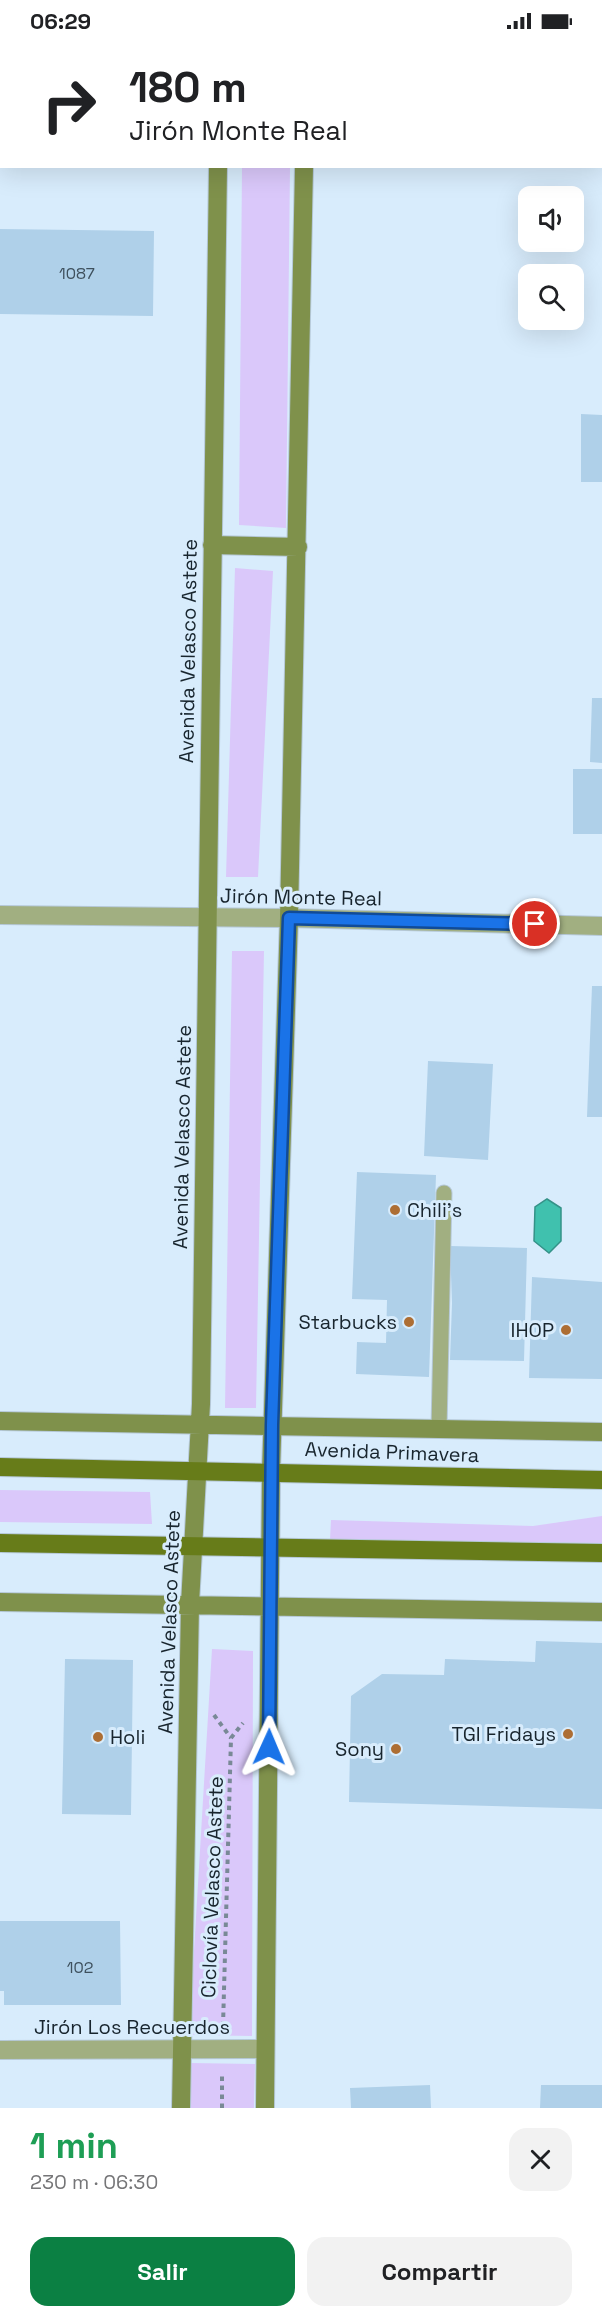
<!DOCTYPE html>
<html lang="es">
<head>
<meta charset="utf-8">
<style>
	body { margin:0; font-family:"Space Grotesk",sans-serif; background:#f2f2f2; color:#202124; height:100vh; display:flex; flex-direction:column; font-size:22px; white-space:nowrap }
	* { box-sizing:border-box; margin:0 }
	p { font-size:20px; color:#757577 }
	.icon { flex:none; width:33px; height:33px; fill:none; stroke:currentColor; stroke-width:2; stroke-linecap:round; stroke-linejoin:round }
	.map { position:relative; height:2066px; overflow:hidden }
	.sheet { display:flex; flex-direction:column; background:#fff; flex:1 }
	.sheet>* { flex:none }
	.banner { position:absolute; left:0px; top:0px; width:603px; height:126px; box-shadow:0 6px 24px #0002; background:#fff; color:#202124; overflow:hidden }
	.tools { position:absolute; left:518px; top:144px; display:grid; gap:12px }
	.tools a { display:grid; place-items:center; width:66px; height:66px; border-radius:12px; background:#fff; box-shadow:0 6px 24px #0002; font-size:30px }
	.pin { position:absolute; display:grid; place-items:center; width:51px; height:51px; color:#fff; margin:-26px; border:3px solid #fff; border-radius:50%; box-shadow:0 2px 6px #0007 }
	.me { position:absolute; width:66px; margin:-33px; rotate:1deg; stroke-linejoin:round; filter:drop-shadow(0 0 4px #0008) }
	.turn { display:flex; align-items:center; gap:21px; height:126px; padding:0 30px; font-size:27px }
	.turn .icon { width:78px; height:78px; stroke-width:2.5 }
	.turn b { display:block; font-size:42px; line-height:51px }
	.round { display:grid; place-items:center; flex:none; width:63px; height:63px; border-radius:18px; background:#f2f2f2 }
	.summary { display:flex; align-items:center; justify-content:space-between; height:102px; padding:0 30px }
	h1 { font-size:36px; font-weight:800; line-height:45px; color:#1e9e55 }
	.primary-button { display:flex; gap:12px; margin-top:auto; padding:12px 30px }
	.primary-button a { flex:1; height:69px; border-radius:18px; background:#0b8043; color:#fff; font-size:24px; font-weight:800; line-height:69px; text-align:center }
	.primary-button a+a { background:#f2f2f2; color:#202124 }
	.status { display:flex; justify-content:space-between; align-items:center; height:42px; padding:0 30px; background:#fff; direction:ltr }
	.status svg { height:16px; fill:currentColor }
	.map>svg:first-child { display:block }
	.green { fill:#dac8fa }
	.water { fill:#40c1ae; stroke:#349288; stroke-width:1.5 }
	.building { fill:#afd0e9 }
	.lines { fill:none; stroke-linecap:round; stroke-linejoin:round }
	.service-casing { stroke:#b5c8d7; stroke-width:17 }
	.minor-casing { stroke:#b5c8d7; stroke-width:20 }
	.secondary-casing { stroke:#b5c8d7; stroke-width:20 }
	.primary-casing { stroke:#b5c8d7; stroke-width:20 }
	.path { stroke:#798996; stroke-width:4; stroke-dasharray:4.5 4.5; stroke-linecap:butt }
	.service { stroke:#a1af81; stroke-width:15 }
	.minor { stroke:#a1af81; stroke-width:18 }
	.secondary { stroke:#7f914b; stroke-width:18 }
	.primary { stroke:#677c19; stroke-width:18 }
	.route-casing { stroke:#114b97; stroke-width:15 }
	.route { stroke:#1a73e8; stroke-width:10 }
	.poi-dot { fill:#ad6e34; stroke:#d8ecfc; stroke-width:2 }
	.labels { text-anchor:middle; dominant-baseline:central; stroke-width:6; stroke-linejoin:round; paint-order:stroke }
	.number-label { font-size:16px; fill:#3e505d }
	.street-label { font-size:20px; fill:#18252e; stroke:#d8ecfc }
	.poi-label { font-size:20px; fill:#18252e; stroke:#d8ecfc; text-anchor:end }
</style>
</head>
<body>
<div class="status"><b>06:29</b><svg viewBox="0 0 49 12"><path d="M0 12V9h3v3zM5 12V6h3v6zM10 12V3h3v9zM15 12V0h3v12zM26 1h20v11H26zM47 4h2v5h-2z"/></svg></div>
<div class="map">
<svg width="602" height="2066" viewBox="0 0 602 2066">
	<rect width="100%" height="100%" fill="#d8ecfc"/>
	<path class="green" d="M 242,125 L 290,125 L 286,486 L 239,483 Z
		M 235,526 L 273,529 L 258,835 L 226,835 Z
		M 232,909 L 264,909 L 256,1366 L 225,1366 Z
		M 0,1448 L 150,1450 L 152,1482 L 0,1480 Z
		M 602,1474 L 602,1501 L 330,1498 L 331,1478 L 533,1484 Z
		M 212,1607 L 253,1609 L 252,1994 L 189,1993 Z
		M 190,2021 L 255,2022 L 254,2066 L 190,2066 Z"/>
	<path class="water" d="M 547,1157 L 561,1166 L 561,1199 L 549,1211 L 534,1199 L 535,1165 Z"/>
	<path class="building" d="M 0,187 L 154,189 L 153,274 L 0,272 Z
		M 581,372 L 602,373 L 602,440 L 581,440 Z
		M 592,656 L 602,656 L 602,721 L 590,720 Z
		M 573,727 L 602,727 L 602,792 L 573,792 Z
		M 592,944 L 602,944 L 602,1075 L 587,1075 Z
		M 428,1019 L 493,1022 L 488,1118 L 424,1114 Z
		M 357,1130 L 436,1133 L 429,1335 L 356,1332 L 357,1300 L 386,1301 L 387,1258 L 352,1257 Z
		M 450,1204 L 527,1206 L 524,1319 L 450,1318 L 452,1261 Z
		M 532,1235 L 602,1240 L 602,1337 L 529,1336 Z
		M 536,1599 L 602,1601 L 602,1767 L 349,1760 L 351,1654 L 382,1632 L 444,1633 L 445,1617 L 535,1620 Z
		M 65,1617 L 133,1618 L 131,1773 L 62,1772 Z
		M 0,1879 L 120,1879 L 121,1963 L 4,1963 L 4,1949 L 0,1949 Z
		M 430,2043 L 431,2066 L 351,2066 L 350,2046 Z
		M 541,2043 L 602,2043 L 602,2066 L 540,2066 Z"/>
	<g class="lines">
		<g class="service-casing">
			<path id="service" d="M 439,1387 L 444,1151"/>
		</g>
		<g class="minor-casing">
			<path id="minor" d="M 0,50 L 2,50
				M 0,873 L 289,876 L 602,884
				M 0,2008 L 265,2007"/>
		</g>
		<g class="secondary-casing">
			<path id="secondary" d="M 221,2 L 221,0
				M 304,2 L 304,0
				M 212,503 L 298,505
				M 0,1379 L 602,1390
				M 0,1560 L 602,1570
				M 181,2066 L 190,1562 L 201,1362 L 218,124
				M 265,2066 L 271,1429 L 289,876 L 304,124"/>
		</g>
		<g class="primary-casing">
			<path id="primary" d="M 0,1425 L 602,1438
				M 0,1501 L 602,1511"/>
		</g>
		<path class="path" d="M 214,1673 L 231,1696
			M 223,1984 L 231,1696 L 243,1681
			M 222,2066 L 222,2031"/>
		<use href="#service" class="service"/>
		<use href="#minor" class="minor"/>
		<use href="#secondary" class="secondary"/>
		<use href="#primary" class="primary"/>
	</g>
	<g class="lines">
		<g class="route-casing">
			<path id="route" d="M 269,1705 L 272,1383 L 289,876 L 535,882"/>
		</g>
		<use href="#route" class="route"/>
	</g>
	<g class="poi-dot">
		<circle cx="395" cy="1168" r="6"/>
		<circle cx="409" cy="1280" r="6"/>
		<circle cx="566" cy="1288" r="6"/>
		<circle cx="568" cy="1692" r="6"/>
		<circle cx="98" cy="1695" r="6"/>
		<circle cx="396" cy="1707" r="6"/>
	</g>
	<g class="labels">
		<g class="number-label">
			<text x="77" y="231">1087</text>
			<text x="80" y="1925">102</text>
		</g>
		<g class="street-label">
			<text transform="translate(188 609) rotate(-89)">Avenida Velasco Astete</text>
			<text transform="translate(301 855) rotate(1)">Jirón Monte Real</text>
			<text transform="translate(182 1095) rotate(-89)">Avenida Velasco Astete</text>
			<text transform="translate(392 1410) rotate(2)">Avenida Primavera</text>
			<text transform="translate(169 1580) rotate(-88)">Avenida Velasco Astete</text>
			<text transform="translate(212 1845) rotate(-88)">Ciclovía Velasco Astete</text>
			<text x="132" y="1985">Jirón Los Recuerdos</text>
		</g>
		<g class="poi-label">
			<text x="407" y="1168" text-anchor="start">Chili's</text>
			<text x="397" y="1280">Starbucks</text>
			<text x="554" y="1288">IHOP</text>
			<text x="556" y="1692">TGI Fridays</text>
			<text x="110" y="1695" text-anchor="start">Holi</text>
			<text x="384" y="1707">Sony</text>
		</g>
	</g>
</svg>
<div class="tools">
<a><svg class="icon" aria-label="sound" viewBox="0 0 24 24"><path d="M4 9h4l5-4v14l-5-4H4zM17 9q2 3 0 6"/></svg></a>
<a><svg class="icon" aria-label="search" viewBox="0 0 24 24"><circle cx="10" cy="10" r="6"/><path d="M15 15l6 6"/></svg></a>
</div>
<div class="pin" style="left:535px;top:882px;background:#d93025"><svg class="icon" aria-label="arrive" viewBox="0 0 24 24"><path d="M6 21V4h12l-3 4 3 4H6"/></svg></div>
<svg class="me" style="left:269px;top:1705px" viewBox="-20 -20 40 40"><path d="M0-17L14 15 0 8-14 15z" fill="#1a73e8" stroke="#fff" stroke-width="4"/></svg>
<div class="banner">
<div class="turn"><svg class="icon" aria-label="right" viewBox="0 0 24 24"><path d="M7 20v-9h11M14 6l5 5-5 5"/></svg><div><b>180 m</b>Jirón Monte Real</div></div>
</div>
</div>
<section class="sheet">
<div class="summary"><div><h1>1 min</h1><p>230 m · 06:30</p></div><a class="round"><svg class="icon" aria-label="close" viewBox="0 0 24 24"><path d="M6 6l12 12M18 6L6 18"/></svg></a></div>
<div class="primary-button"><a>Salir</a><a>Compartir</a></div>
</section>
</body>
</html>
